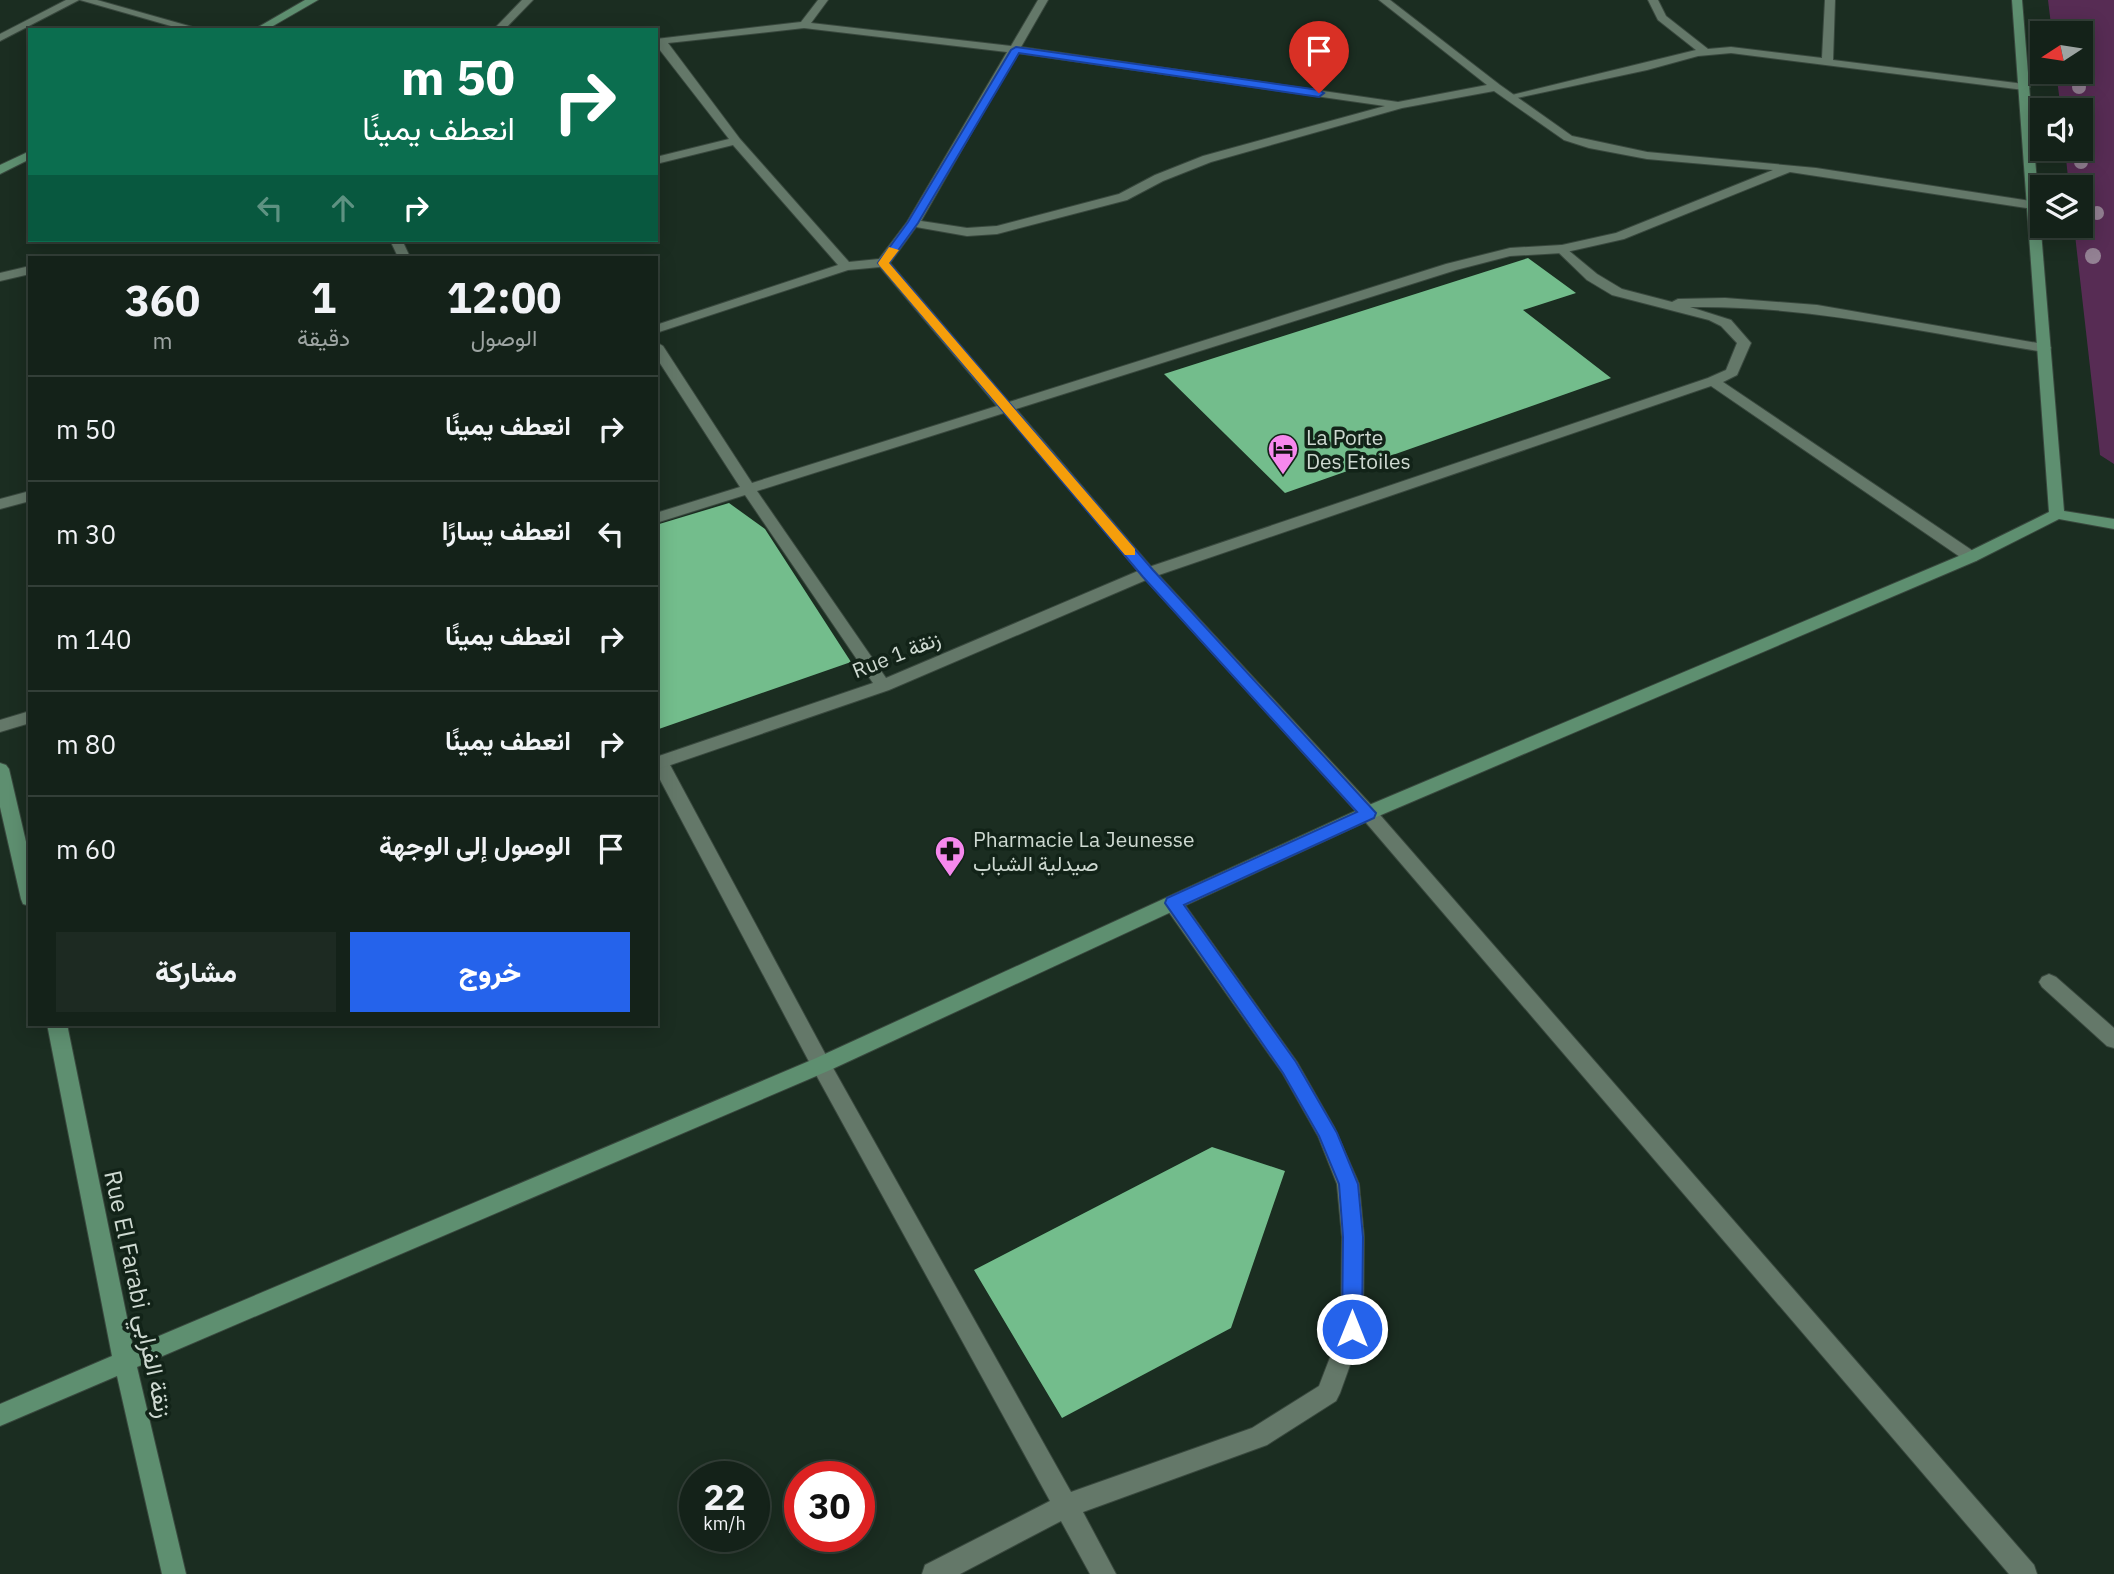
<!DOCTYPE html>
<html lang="ar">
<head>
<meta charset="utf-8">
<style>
	body { margin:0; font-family:"IBM Plex Sans",Vazirmatn,sans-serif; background:#1d2a22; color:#f1f3f6; direction:rtl; height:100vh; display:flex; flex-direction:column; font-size:26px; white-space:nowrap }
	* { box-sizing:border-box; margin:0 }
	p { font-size:23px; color:#9da4a2 }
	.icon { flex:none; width:38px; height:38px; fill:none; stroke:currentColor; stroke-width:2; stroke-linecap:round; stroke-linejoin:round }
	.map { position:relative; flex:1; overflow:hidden; direction:ltr }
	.side { position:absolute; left:28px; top:256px; width:630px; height:770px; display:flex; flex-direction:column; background:#142219; border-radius:0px; box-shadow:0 4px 18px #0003,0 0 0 2px #333f38; direction:rtl }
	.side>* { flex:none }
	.hud { position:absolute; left:28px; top:28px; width:630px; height:214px; border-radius:0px; box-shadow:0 4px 18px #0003,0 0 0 2px #333f38; direction:rtl; background:#0b6e4f; color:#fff; overflow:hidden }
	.needle { width:46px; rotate:258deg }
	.buttons { position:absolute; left:2030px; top:21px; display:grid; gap:14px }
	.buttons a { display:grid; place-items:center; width:63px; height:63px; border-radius:0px; background:#142219; box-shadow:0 4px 18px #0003,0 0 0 2px #333f38; font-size:35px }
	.speed { position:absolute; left:679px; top:1461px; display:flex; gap:14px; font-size:35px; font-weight:700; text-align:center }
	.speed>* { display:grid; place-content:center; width:91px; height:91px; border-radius:50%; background:#142219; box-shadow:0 4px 18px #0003,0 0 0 2px #333f38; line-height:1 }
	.speed small { font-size:18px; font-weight:400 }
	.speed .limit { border:10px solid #d22; background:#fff; color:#111 }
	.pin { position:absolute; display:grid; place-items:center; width:60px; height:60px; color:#fff; margin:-72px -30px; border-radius:50% 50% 50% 0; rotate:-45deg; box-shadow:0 0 7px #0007 }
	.pin .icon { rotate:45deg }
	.me { position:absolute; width:77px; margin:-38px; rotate:0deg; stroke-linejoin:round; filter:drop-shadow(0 0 5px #0008) }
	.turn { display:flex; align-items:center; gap:24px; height:147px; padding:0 28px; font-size:32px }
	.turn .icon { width:91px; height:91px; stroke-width:2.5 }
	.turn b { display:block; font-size:49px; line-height:60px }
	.lanes { display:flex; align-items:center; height:66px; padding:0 28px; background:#0003; justify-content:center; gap:35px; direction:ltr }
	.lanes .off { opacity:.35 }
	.eta { display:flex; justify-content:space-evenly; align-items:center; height:119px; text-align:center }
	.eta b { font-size:42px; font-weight:800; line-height:49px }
	.cta { display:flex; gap:14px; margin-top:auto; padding:14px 28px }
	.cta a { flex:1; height:80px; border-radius:0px; background:#2563eb; color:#fff; font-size:28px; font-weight:800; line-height:80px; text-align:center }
	.cta a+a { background:#1d2a22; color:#f1f3f6 }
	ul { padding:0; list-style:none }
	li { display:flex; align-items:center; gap:21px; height:105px; padding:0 28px; border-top:2px solid #333f38 }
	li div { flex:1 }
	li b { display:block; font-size:26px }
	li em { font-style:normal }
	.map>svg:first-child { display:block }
	.green { fill:#572c54 }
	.building { fill:#73bd8c }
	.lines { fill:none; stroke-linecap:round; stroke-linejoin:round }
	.lane-casing { stroke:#39483e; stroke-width:2 }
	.street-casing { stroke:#39483e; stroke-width:2 }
	.secondary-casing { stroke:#39483e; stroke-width:2 }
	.lane { fill:#647869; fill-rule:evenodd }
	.street { fill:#647869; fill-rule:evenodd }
	.secondary { fill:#5e8f70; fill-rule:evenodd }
	.tree { fill:#938193 }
	.route { fill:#2563eb; stroke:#184099; stroke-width:2 }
	.slow { fill:#f59e0b }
	.labels { text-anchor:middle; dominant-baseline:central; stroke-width:7; stroke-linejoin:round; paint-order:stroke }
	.poi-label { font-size:21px; fill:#ced9d1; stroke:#122318; text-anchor:start }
	.street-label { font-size:21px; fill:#ced9d1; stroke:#122318 }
	.near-street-label { font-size:24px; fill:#ced9d1; stroke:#122318 }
</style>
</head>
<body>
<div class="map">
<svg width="2114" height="1574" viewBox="0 0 2114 1574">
	<rect width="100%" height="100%" fill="#1b2d21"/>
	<path class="green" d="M 2048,0 L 2114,0 L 2114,464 L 2100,455 L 2074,226 L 2081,226 L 2081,187 L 2069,187 L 2065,149 L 2081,149 L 2081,110 L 2061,110 L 2056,72 L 2081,72 L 2081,33 L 2052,33 Z"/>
	<path class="building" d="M 1528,258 L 1576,293 L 1523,310 L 1611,378 L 1285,493 L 1164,374 Z
		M 729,503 L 765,529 L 851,662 L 656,730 L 656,525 Z
		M 1212,1147 L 1285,1171 L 1231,1328 L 1062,1418 L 974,1270 Z"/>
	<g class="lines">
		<g class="lane-casing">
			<path id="lane" d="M 1648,0 L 1658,0 L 1666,16 L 1708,49 L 1731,47 L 1822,58 L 1825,0 L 1835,0 L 1833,60 L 2024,84 L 2030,87 L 2024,90 L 1731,53 L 1698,56 L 1647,70 L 1508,100 L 1508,96 L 1696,50 L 1658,20 Z
				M 1562,245 L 1597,274 L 1622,289 L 1672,302 L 1678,299 L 1725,298 L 1817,305 L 2049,345 L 2051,348 L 2044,352 C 1926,333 1810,305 1690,307 L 1731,320 L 1751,343 L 1737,375 L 1723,382 L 1976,553 L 1979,557 L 1976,561 L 1966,561 L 1711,386 L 1153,577 L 1143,577 L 1140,573 L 1143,569 L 1708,378 L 1726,370 L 1737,343 L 1721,326 L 1709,320 L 1612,295 L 1587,280 L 1558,252 L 1558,246 Z
				M 660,757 L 669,763 L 828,1059 L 831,1065 L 828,1071 L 821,1073 L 814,1071 L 656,772 L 656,758 Z
				M 2049,974 L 2056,977 L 2114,1028 L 2114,1048 L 2107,1046 L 2042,987 L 2039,982 L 2042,977 Z"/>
		</g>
		<g class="street-casing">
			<path id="street" d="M 66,0 L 79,0 L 0,41 L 0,34 Z
				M 80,0 L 97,0 L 203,30 L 185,30 Z
				M 522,0 L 533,0 L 504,30 L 493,30 Z
				M 818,0 L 828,0 L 811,23 L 1011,46 L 1038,0 L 1048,0 L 1021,47 L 1398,102 L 1487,85 L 1379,0 L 1390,0 L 1500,85 L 1572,136 L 1647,152 L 1816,168 L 2037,202 L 2039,205 L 2033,209 L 1790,172 L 1624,239 L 1562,253 L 1510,256 L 1456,270 L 1016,409 L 1153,569 L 1374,808 L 2034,1565 L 2037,1574 L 2009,1574 L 1362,818 L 1146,580 L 889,690 L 656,770 L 656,757 L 873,683 L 745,495 L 656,523 L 656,513 L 740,487 L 656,357 L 656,342 L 663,346 L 752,483 L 997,406 L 880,267 L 848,270 L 656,333 L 656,325 L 838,265 L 733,145 L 656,164 L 656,157 L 729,139 L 656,45 L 656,39 L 801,22 ZM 804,28 L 1007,52 L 907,222 L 879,259 L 849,262 L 740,139 L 668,43 ZM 1017,53 L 1385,106 L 1203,156 L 1155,175 L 1119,194 L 997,226 L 967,228 L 921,221 ZM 1494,91 L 1564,140 L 1589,148 L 1647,159 L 1773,170 L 1616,233 L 1562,245 L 1510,248 L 1446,264 L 1009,402 L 890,263 L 916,227 L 967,236 L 997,234 L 1127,200 L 1163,181 L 1211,162 L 1402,108 ZM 1004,413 L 1138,571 L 886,678 L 757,491 Z
				M 390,240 L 402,240 L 410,257 L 398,257 Z
				M 30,266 L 30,274 L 0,281 L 0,273 Z
				M 30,491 L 30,501 L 0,509 L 0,499 Z
				M 30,711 L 30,723 L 0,732 L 0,720 Z
				M 1173,896 L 1180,898 L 1297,1062 L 1334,1127 L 1359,1184 L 1364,1237 L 1363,1329 L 1340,1393 L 1336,1401 L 1267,1445 L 1083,1512 L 1116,1574 L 1090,1574 L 1061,1521 L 960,1574 L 922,1574 L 925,1565 L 1050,1501 L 814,1071 L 811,1065 L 814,1059 L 821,1057 L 828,1059 L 1071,1492 L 1252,1428 L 1319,1386 L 1341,1329 L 1342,1237 L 1337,1184 L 1318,1136 L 1283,1074 L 1166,908 L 1164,903 L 1166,898 Z"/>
		</g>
		<g class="secondary-casing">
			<path id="secondary" d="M 305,0 L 318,0 L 266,30 L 253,30 Z
				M 2012,0 L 2022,0 L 2064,511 L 2114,519 L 2114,529 L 2059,519 L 1976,561 L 1374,818 L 828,1071 L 137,1367 L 186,1574 L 162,1574 L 117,1376 L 0,1426 L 0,1404 L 112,1356 L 47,1024 L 67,1024 L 133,1347 L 814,1059 L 1362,808 L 1966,553 L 2049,512 Z
				M 30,151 L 30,159 L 0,174 L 0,165 Z
				M 0,763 L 6,765 L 9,769 L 30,859 L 30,906 L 23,904 L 21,899 L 0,807 Z"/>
		</g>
		<use href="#lane" class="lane"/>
		<use href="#street" class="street"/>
		<use href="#secondary" class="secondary"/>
	</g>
	<g class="tree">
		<circle cx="2079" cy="87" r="7"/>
		<circle cx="2081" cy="162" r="7"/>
		<circle cx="2097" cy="213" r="7"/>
		<circle cx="2093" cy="256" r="8"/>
	</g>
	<path class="route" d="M 1016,47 L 1319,90 L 1324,93 L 1319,97 L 1019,53 L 918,223 L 889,263 L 1153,570 L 1376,813 L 1374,818 L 1184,905 L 1296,1062 L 1337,1133 L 1358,1184 L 1363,1237 L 1362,1329 L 1359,1336 L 1352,1339 L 1345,1336 L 1342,1329 L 1343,1237 L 1339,1184 L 1319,1136 L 1283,1073 L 1165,903 L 1167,898 L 1357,812 L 1143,577 L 878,263 L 908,222 L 1011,50 Z"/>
	<path class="slow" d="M 889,247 L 899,250 L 889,263 L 1135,549 L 1135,555 L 1125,555 L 879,265 L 878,263 Z"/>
	<defs>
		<g id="hotel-pin" transform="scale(1.575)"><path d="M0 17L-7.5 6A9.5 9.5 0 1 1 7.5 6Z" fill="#f688ed" stroke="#122318"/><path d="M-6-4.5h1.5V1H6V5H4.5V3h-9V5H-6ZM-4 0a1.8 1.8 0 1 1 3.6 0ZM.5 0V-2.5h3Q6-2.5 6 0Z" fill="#111"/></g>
		<g id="pharmacy-pin" transform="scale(1.575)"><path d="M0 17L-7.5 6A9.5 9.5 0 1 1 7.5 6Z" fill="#f688ed" stroke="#122318"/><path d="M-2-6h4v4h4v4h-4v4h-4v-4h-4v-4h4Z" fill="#111"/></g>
	</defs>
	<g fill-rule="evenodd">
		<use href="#hotel-pin" x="1283" y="449"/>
		<use href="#pharmacy-pin" x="950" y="851"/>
	</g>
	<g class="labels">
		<g class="poi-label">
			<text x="1306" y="437">La Porte<tspan x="1306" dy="24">Des Etoiles</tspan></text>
			<text x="973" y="839">Pharmacie La Jeunesse<tspan x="973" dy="24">صيدلية الشباب</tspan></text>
		</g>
		<g class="street-label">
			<text transform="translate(896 654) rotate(-22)">Rue 1 زنقة</text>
		</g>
		<g class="near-street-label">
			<text transform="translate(139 1294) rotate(78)">Rue El Farabi زنقة الفرابي</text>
		</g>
	</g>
</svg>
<div class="buttons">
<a><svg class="needle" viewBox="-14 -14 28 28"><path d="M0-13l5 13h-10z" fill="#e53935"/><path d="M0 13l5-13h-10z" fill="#9da4a2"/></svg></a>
<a><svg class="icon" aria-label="sound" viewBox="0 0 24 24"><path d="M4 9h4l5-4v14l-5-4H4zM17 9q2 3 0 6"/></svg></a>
<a><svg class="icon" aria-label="layers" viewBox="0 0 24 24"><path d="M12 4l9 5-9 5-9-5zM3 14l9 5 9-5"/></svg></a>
</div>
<div class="speed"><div>22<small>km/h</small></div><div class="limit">30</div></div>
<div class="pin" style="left:1319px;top:93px;background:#d93025"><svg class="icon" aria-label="arrive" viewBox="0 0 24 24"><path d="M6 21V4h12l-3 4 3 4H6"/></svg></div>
<svg class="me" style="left:1352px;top:1329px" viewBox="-20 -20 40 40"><circle r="17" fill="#2563eb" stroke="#fff" stroke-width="3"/><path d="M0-11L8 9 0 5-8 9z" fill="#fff"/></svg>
<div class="hud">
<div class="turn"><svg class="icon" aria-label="right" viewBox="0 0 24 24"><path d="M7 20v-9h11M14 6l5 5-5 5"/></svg><div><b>50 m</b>انعطف يمينًا</div></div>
<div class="lanes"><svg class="icon off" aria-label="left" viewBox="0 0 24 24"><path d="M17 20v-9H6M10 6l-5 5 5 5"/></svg><svg class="icon off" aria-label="ahead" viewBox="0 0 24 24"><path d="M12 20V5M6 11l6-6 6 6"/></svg><svg class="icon" aria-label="right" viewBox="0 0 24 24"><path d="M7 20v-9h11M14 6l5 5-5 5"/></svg></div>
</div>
<section class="side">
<div class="eta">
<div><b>12:00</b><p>الوصول</p></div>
<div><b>1</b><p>دقيقة</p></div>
<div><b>360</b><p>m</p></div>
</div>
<ul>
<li><svg class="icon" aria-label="right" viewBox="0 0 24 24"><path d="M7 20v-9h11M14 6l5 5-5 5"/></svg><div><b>انعطف يمينًا</b></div><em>50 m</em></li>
<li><svg class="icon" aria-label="left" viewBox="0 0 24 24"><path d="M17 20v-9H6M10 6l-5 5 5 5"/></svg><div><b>انعطف يسارًا</b></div><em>30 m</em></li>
<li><svg class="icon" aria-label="right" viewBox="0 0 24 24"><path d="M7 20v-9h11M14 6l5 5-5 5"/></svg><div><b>انعطف يمينًا</b></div><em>140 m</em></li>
<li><svg class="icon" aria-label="right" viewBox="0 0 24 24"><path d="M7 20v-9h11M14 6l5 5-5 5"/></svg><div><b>انعطف يمينًا</b></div><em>80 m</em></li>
<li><svg class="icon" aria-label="arrive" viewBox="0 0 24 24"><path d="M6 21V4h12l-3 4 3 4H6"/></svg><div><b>الوصول إلى الوجهة</b></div><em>60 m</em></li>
</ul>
<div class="cta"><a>خروج</a><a>مشاركة</a></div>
</section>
</div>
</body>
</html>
